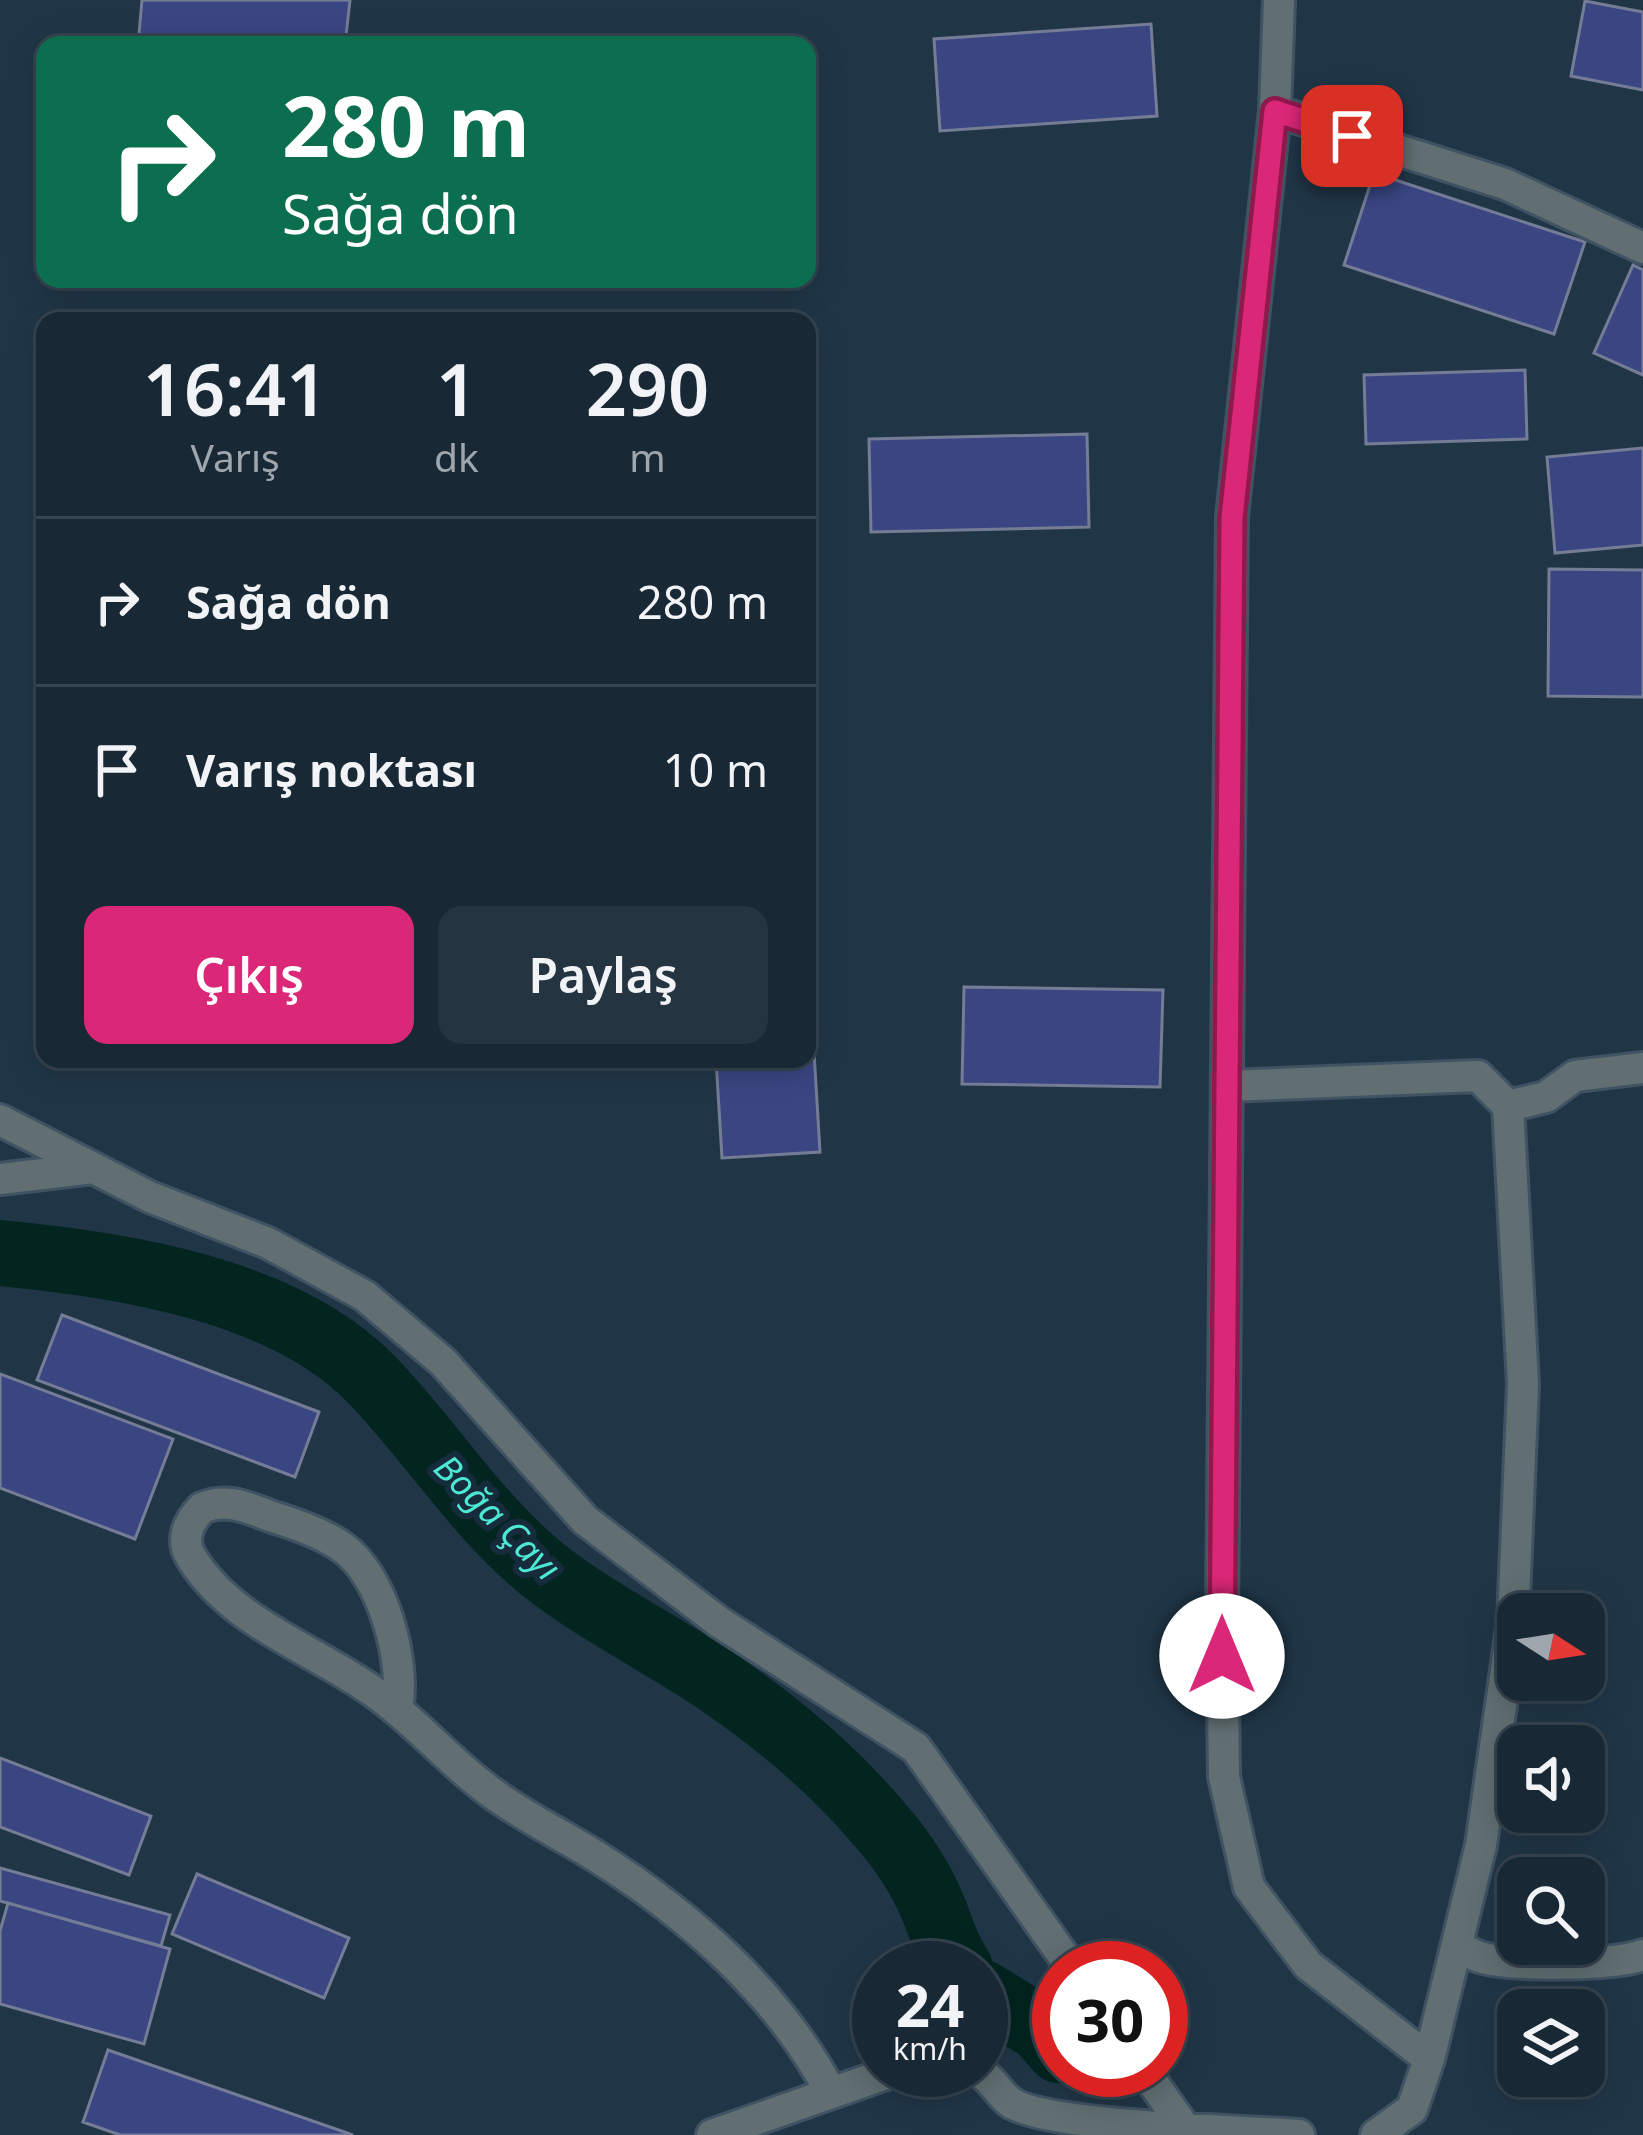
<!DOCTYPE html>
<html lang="tr">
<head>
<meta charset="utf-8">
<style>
	body { margin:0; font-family:"Noto Sans",sans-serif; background:#253441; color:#f1f3f6; height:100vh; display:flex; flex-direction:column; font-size:45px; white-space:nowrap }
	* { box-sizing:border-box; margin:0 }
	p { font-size:39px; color:#9fa6ad }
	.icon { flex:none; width:66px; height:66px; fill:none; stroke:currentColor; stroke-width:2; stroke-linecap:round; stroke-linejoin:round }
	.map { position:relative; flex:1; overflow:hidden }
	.panel { position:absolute; left:36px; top:312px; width:780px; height:756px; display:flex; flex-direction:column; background:#182835; border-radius:24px; box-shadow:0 6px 30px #0003,0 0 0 3px #364450 }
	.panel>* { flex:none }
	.top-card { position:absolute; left:36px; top:36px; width:780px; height:252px; border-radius:24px; box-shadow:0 6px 30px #0003,0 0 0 3px #364450; background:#0b6e4f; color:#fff; overflow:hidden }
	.needle { width:78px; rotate:102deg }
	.controls { position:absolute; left:1497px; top:1593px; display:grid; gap:24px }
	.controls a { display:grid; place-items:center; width:108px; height:108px; border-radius:24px; background:#182835; box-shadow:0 6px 30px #0003,0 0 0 3px #364450; font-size:60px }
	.speed { position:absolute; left:852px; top:1941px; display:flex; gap:24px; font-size:60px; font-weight:700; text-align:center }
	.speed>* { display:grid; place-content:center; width:156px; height:156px; border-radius:50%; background:#182835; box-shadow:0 6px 30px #0003,0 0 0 3px #364450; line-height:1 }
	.speed small { font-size:30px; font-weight:400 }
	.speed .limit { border:18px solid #d22; background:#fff; color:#111 }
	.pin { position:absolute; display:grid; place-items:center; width:102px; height:102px; color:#fff; margin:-51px; border-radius:24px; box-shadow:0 6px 18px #0006 }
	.me { position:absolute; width:132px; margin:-66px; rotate:0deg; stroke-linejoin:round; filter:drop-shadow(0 0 9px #0008) }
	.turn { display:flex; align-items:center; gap:42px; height:252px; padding:0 48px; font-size:54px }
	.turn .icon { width:156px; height:156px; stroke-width:2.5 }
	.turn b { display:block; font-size:84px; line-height:102px }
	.eta { display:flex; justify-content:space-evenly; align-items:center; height:204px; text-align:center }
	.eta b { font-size:72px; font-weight:600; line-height:84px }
	.action { display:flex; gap:24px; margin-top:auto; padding:24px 48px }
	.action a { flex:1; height:138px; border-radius:24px; background:#db2777; color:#fff; font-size:48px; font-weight:600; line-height:138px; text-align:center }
	.action a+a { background:#253441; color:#f1f3f6 }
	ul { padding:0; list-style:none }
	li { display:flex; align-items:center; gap:36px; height:168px; padding:0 48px; border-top:3px solid #364450 }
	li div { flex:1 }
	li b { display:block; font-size:45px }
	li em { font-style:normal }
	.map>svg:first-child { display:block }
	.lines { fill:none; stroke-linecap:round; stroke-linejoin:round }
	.river { stroke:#022520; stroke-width:66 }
	.building { fill:#394682; stroke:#757c96; stroke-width:3 }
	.minor-casing { stroke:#3f5363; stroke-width:36 }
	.minor { stroke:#616f72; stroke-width:30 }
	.route-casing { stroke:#8e194d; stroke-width:30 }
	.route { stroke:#db2777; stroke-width:21 }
	.labels { text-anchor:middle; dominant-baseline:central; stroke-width:12; stroke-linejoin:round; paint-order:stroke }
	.water-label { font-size:36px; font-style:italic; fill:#4de8d4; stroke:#162c3c }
</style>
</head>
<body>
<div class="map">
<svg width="1643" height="2135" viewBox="0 0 1643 2135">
	<rect width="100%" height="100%" fill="#203647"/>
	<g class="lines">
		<path class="river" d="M 0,1253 C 120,1264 284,1289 372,1380 C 431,1441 475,1514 542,1569 C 590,1607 643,1634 695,1667 C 762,1710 830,1765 881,1826 C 902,1850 922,1881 934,1910 C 942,1931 947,1949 960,1968
			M 981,1992 L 1041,2029 L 1059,2050"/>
	</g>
	<path class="building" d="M 142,0 L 350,0 L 345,45 L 138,45 Z
		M 1585,1 L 1643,12 L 1643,90 L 1571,76 Z
		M 1151,24 L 1157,116 L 940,131 L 934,39 Z
		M 1374,173 L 1585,242 L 1554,334 L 1344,265 Z
		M 1633,265 L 1643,270 L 1643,375 L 1594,353 Z
		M 1525,370 L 1527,439 L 1366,444 L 1364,375 Z
		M 1087,434 L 1089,527 L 871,532 L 869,439 Z
		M 1643,448 L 1643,545 L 1555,553 L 1547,457 Z
		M 1549,569 L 1643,570 L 1643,697 L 1548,696 Z
		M 808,951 L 820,1152 L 722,1158 L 716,1059 L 807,1059 Z
		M 964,987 L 1163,990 L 1160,1087 L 962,1084 Z
		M 62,1315 L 319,1412 L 295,1477 L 37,1380 Z
		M 0,1374 L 173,1439 L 135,1539 L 0,1488 Z
		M 0,1758 L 151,1816 L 129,1875 L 0,1827 Z
		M 0,1868 L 170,1915 L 161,1946 L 0,1901 Z
		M 197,1874 L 349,1938 L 324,1998 L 172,1934 Z
		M 8,1903 L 170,1949 L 144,2044 L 0,2004 L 0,1931 Z
		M 108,2050 L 353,2135 L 120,2135 L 83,2122 Z"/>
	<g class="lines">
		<g class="minor-casing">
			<path id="minor" d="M 1279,0 L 1275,111 L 1232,517 L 1222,1616 L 1224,1777 L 1249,1887 L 1308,1965 L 1429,2059
				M 1275,111 L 1505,184 L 1643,248
				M 1228,1086 L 1478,1076 L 1508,1106 L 1546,1097 L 1575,1076 L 1643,1068
				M 0,1120 L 150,1197 L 268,1243 L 365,1296 L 443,1362 L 585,1520 L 719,1622 L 916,1748 L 1072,1968
				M 0,1179 L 93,1168
				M 397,1709 C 406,1662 383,1575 342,1547 C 322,1533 296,1524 273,1517 C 248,1508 227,1497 202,1508 C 189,1521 180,1539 191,1557 C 231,1623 314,1649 374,1692 C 417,1722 450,1763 492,1793 C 525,1817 560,1834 594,1855 C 689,1914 779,1994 831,2093
				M 1457,1946 C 1465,1950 1474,1956 1483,1958 C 1516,1966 1612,1966 1643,1955
				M 977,2070 C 994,2080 997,2092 1010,2102 C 1044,2127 1247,2131 1299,2135
				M 1144,2070 L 1184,2127
				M 712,2135 L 897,2070
				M 1376,2135 L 1412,2109 L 1429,2059 L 1481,1845 L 1513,1621 L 1523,1384 L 1508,1106"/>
		</g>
		<use href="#minor" class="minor"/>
	</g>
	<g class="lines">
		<g class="route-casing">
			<path id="route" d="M 1222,1656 L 1232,518 L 1275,111 L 1352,136"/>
		</g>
		<use href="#route" class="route"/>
	</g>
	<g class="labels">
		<g class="water-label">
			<text transform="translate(498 1517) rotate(45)">Boğa Çayı</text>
		</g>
	</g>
</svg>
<div class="controls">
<a><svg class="needle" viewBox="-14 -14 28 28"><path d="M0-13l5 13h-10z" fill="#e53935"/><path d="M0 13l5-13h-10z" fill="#9fa6ad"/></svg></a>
<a><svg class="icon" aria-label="sound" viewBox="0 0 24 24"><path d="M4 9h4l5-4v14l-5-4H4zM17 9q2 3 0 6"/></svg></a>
<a><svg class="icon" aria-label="search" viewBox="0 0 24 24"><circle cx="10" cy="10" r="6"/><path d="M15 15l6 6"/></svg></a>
<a><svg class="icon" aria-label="layers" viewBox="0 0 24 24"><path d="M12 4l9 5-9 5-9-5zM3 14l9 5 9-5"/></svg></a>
</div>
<div class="speed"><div>24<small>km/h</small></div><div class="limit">30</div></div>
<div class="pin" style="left:1352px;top:136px;background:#d93025"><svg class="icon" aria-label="arrive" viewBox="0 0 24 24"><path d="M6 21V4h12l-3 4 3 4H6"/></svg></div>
<svg class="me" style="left:1222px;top:1656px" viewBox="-20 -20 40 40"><circle r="19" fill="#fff"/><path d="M0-13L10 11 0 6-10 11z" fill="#db2777"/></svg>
<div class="top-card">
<div class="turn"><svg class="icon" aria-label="right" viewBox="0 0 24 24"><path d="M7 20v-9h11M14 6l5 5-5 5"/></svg><div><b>280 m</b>Sağa dön</div></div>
</div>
<section class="panel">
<div class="eta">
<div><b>16:41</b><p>Varış</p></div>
<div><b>1</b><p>dk</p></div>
<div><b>290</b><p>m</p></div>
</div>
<ul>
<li><svg class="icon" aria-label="right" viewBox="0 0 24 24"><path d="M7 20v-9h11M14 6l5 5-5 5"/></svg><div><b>Sağa dön</b></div><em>280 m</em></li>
<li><svg class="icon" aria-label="arrive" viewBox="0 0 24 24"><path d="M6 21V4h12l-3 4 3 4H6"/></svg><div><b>Varış noktası</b></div><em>10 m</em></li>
</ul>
<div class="action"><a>Çıkış</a><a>Paylaş</a></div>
</section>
</div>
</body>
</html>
